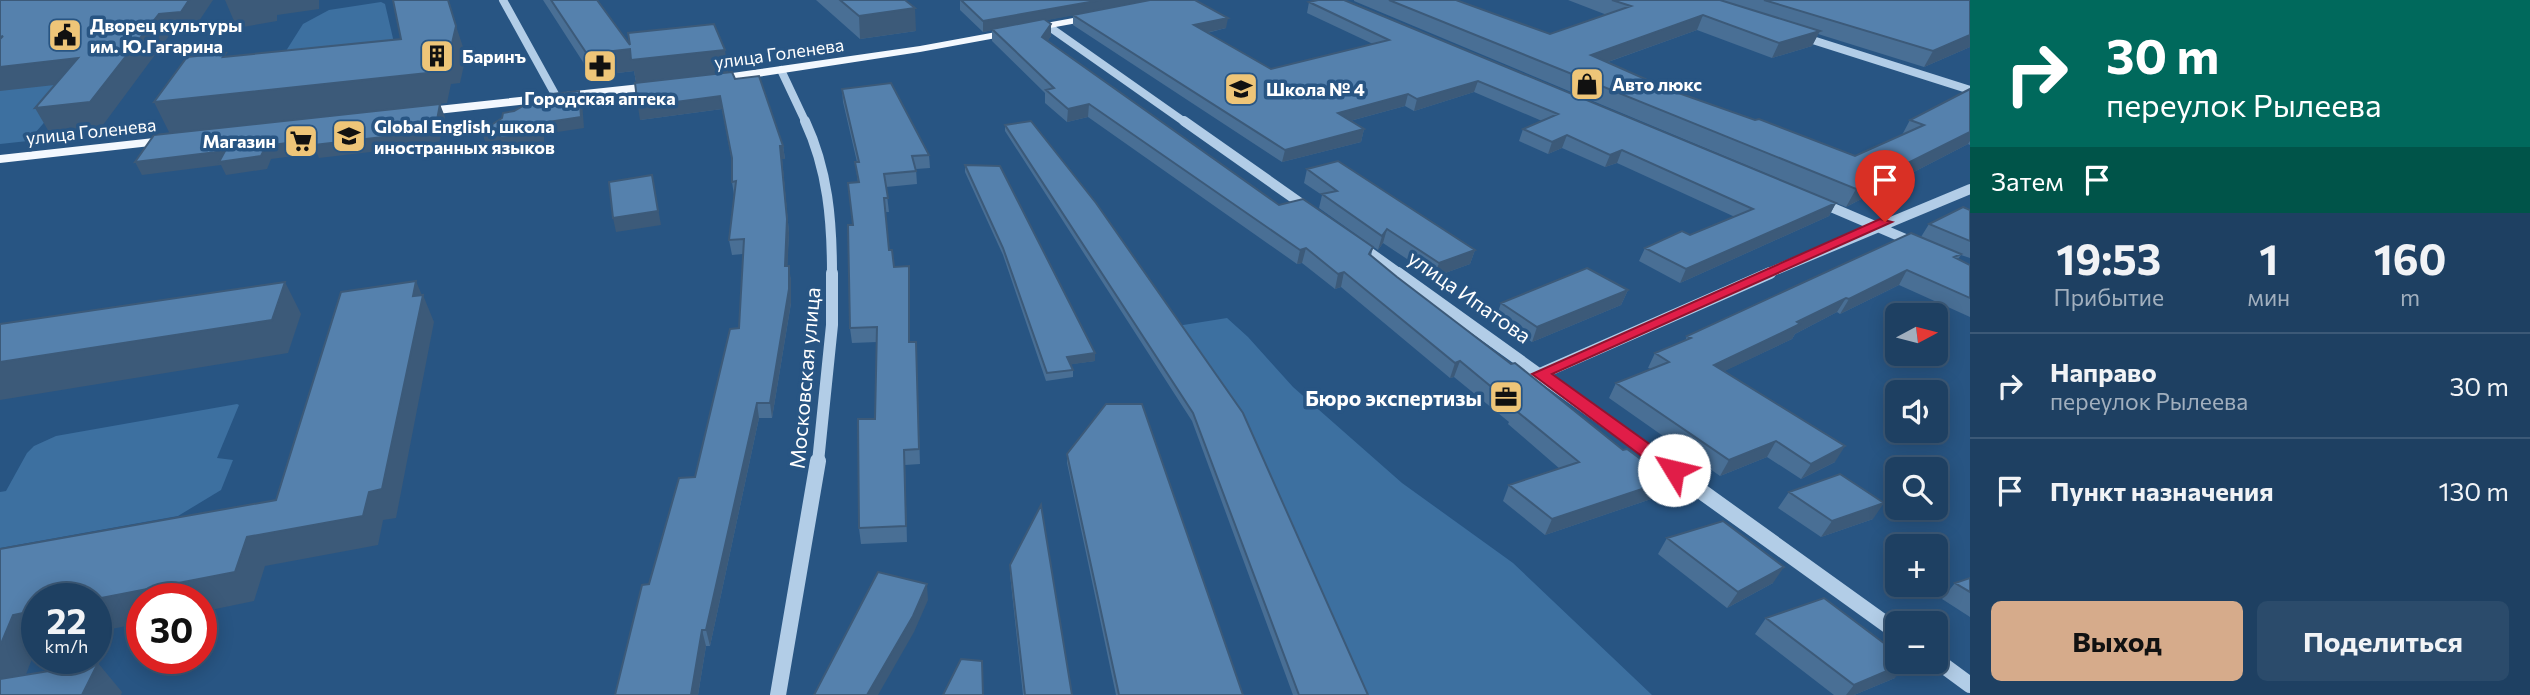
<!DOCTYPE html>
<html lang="ru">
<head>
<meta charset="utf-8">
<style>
	body { margin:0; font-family:Commissioner,sans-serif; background:#2b4b6b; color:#f1f3f6; height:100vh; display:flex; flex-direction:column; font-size:26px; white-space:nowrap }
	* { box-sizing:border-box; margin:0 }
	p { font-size:23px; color:#a1afbe }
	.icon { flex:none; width:38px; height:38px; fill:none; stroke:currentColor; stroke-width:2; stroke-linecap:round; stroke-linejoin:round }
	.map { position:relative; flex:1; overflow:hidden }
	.details { display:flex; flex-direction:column; background:#1e4062; width:560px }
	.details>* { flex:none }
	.banner { background:#00695c; color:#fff; overflow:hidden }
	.needle { width:46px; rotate:83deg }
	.tools { position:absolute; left:1885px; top:303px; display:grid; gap:14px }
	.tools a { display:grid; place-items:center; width:63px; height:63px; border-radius:10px; background:#1e4062; box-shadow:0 4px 18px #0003,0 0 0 2px #3c5977; font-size:35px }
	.speed { position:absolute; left:21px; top:583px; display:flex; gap:14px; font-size:35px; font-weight:700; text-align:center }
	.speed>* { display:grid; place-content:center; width:91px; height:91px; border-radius:50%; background:#1e4062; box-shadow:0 4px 18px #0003,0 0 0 2px #3c5977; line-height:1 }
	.speed small { font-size:18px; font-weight:400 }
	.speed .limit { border:10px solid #d22; background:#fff; color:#111 }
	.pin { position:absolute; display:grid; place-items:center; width:60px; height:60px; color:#fff; margin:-72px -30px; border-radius:50% 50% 50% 0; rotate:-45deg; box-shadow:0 0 7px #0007 }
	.pin .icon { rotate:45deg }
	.me { position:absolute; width:77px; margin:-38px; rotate:306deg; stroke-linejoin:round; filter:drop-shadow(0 0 5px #0008) }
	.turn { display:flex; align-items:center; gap:24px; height:147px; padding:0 21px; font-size:32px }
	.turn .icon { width:91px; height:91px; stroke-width:2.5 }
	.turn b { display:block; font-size:49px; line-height:60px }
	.then { display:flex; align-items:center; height:66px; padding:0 21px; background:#0003; gap:14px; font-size:26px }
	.eta { display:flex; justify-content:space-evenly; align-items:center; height:119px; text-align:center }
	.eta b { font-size:42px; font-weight:700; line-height:49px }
	.primary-button { display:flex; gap:14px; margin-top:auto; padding:14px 21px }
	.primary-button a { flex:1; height:80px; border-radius:10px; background:#d6ab8b; color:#111; font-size:28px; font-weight:700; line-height:80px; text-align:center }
	.primary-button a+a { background:#2b4b6b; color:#f1f3f6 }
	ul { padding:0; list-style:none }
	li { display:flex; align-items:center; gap:21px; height:105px; padding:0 21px; border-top:2px solid #3c5977 }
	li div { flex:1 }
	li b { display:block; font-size:26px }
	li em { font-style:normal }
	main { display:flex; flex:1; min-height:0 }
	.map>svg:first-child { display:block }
	.green { fill:#3d70a0 }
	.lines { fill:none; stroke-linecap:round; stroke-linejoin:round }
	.minor-far3 { stroke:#b2cde7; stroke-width:8 }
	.minor-far2 { stroke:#b2cde7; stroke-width:10 }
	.minor-far1 { stroke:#b2cde7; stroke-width:12 }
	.minor { stroke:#b2cde7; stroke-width:16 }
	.major { fill:#f3f8fe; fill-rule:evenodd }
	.wall { fill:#496f95 }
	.shaded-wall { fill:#3c5a79 }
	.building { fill:#5581ad; stroke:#3c5a79; stroke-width:2 }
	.route { fill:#e11d48; stroke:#92132f; stroke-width:2 }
	.labels { text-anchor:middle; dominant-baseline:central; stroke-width:7; stroke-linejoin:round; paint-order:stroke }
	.far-poi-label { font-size:18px; font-weight:bold; fill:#fff; stroke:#285583; text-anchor:start }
	.far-street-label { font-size:18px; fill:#fff; stroke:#285583 }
	.street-label { font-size:21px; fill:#fff; stroke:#285583 }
	.poi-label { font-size:21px; font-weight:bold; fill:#fff; stroke:#285583; text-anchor:end }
</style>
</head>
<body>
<main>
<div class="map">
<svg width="1970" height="695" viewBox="0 0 1970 695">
	<rect width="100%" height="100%" fill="#285583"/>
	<path class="green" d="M 381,2 L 385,4 L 395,47 L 279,62 L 303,24 L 329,10 Z
		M 106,52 L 28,141 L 0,144 L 0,64 Z
		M 1227,318 L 1248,337 L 1293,387 L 1402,483 L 1513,563 L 1652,695 L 1360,695 L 1177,326 Z
		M 237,404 L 239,405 L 217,458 L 233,460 L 221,490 L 178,516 L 0,548 L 0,492 L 6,491 L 27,453 L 34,446 L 56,436 Z"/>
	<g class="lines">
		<path class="minor-far3" d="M 503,0 L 556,96
			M 1048,26 L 1186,123
			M 1800,36 L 1970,90
			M 781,70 L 806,123"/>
		<path class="minor-far2" d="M 805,121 C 828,170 832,221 832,274
			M 1184,121 L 1309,209
			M 1819,202 L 1915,243
			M 1358,244 L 1400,274
			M 1766,274 L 1970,189"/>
		<path class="minor-far1" d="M 1398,273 L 1661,462
			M 1540,374 L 1770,273
			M 818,462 L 832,325 L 832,273"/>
		<path class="minor" d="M 1659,461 L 1897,632
			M 1936,660 L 1970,685
			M 778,695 L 818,461"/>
		<path class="major" d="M 1095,14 L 1100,17 L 1099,19 L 920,52 L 711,84 L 705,80 L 711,76 L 920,46 Z
			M 659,82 L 665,86 L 663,89 L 419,116 L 413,112 L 419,108 Z
			M 172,136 L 177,137 L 177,143 L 0,163 L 0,155 Z"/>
	</g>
	<path class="wall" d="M 543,0 L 597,0 L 630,45 L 728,72 L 636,82 L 634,71 L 592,76 Z
		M 816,0 L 905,0 L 916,31 L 860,39 Z
		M 960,0 L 1226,28 L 1207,33 L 1271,69 L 1373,44 L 1307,13 L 1309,2 L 1836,203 L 1829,216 L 1680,283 L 1639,261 L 1645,248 L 1690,235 L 1735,217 L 1617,163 L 1605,167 L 1562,148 L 1548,154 L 1519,141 L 1523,129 L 1542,121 L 1474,92 L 1414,111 L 1405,106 L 1350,121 L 1364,129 L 1361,142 L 1282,162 L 1073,25 L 1073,15 L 1046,20 L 1051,36 L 1047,41 L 1279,205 L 1373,247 L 1371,256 L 1660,496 L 1545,535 L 1503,501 L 1509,485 L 1560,469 L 1508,424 L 1509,422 L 1454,377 L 1450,378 L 1341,287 L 1335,289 L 1302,263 L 1297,264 L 1088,117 L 1067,122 L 1045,103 L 1045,93 L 992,41 L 992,30 L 983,32 L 960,10 Z
		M 1354,0 L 1456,0 L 1550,34 L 1607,15 L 1568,0 L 1970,0 L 1970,47 L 1924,67 L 1818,34 L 1812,46 L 1772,58 L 1697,30 L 1608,62 L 1670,90 L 1855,156 L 1902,135 L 1910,120 L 1970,89 L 1970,145 L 1968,144 L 1846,207 L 1354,1 Z
		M 735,79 L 783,146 L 785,159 L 782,159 L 789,233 L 787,266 L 791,280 L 791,303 L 772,418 L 759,418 L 710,646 L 706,646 L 698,695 L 615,695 L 649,584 L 695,477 L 739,328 L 743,254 L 732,255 L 729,240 L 734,195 L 732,182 L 732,161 L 722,109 L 640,120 Z
		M 842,89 L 929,155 L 930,168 L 916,169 L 917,184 L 886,187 L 889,212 L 885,212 L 889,250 L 894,267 L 910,280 L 910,342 L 916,342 L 920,464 L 905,465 L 907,542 L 861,544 L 859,528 L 875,419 L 877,342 L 852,343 L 850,328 L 852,225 L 858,182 L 855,162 L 857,162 L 843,102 Z
		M 1031,121 L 1368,695 L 1293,695 L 1192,421 L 1005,131 L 1005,125 Z
		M 965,165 L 1095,361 L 1071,364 L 1073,370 L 1073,377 L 1046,381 L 1003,255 L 965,172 Z
		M 1307,169 L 1475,250 L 1470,264 L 1434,277 L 1383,243 L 1378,250 L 1319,208 L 1322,195 L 1304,183 Z
		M 1970,210 L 1970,258 L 1961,255 L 1958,259 L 1970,265 L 1970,317 L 1899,285 L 1840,314 L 1837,312 L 1795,334 L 1792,339 L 1724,371 L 1835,462 L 1801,479 L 1767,457 L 1720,476 L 1609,398 L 1616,383 L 1651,369 L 1648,368 L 1655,353 L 1685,341 L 1687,336 L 1921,237 L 1929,224 Z
		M 1628,290 L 1621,305 L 1532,342 L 1496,318 L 1501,303 Z
		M 1067,454 L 1243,695 L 1116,695 L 1067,463 Z
		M 1789,492 L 1873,519 L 1821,537 L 1778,508 Z
		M 1667,538 L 1773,583 L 1727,608 L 1658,554 Z
		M 1010,565 L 1072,695 L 1023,695 L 1010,574 Z
		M 1970,578 L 1970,617 L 1942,599 L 1955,583 Z
		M 1766,618 L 1895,678 L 1854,695 L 1834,695 L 1755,634 Z"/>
	<path class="shaded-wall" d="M 189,0 L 213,0 L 191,33 L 169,36 L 103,125 L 49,132 L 35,108 L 159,14 Z
		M 225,0 L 319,0 L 319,9 L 277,15 L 277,21 L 237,28 Z
		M 1101,0 L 1156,0 L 983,32 L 983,21 Z
		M 915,8 L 916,31 L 860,39 L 859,16 Z
		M 1703,15 L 1697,30 L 1585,70 L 1591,55 Z
		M 1228,18 L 1226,28 L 1192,36 L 1194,25 Z
		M 1051,24 L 1051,36 L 1042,49 L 1042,37 Z
		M 456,26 L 466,56 L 460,83 L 451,84 L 447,103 L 170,134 L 154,102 L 441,53 Z
		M 1820,31 L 1812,46 L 1772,58 L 1779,43 Z
		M 1970,35 L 1970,47 L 1924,67 L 1933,51 Z
		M 630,49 L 725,50 L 728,72 L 636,82 L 634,71 L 592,76 L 587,54 Z
		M 78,58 L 91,81 L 0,91 L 0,67 Z
		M 1478,81 L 1474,92 L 1414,111 L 1417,99 Z
		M 579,91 L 582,101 L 584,128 L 544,134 L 544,144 L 504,149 L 501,140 L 485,142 L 482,131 L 541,123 Z
		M 1408,94 L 1405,106 L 1335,125 L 1338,113 Z
		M 720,96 L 722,109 L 640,120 L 638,107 Z
		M 440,104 L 445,117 L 439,144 L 319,158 L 317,153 L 271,159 L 267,169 L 226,175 L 221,165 L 142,175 L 135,162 L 266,146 Z
		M 1089,104 L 1088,117 L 1067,122 L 1068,109 Z
		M 1364,129 L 1361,142 L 1282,162 L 1285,150 Z
		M 1970,132 L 1970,141 L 1968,144 L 1846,207 L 1856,189 Z
		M 1567,135 L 1562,148 L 1548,154 L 1552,142 Z
		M 780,146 L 783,146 L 785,159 L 782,159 L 789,233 L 787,280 L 785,266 Z
		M 1622,150 L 1617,163 L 1605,167 L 1610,155 Z
		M 652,175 L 661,225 L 616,232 L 613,218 Z
		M 1836,203 L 1829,216 L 1680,283 L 1686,269 Z
		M 1387,229 L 1383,243 L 1378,250 L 1382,236 Z
		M 1306,248 L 1302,263 L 1297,264 L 1300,250 Z
		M 1475,250 L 1470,264 L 1434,277 L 1439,263 Z
		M 789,266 L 791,280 L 791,303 L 772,418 L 770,403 Z
		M 909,266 L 910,280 L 910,357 L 909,342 Z
		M 1907,270 L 1899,285 L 1840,314 L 1849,299 Z
		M 1344,272 L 1341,287 L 1335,289 L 1338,274 Z
		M 416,281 L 423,298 L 423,295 L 434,322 L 396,518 L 383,520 L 378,545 L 265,566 L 254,601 L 201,612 L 201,598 L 142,598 L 142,623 L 96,632 L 96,599 L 247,537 L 363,516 Z
		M 285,282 L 301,314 L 288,353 L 0,400 L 0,362 Z
		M 1628,290 L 1621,305 L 1532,342 L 1537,327 Z
		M 1846,298 L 1837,312 L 1795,334 L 1792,339 L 1706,380 L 1714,365 Z
		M 1095,353 L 1095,361 L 1067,365 L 1067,357 Z
		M 1460,361 L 1454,377 L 1450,378 L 1455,363 Z
		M 757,403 L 759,418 L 710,646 L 706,630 Z
		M 1776,441 L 1767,457 L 1720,476 L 1729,460 Z
		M 1845,446 L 1835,462 L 1801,479 L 1811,464 Z
		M 1669,480 L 1660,496 L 1545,535 L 1552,519 Z
		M 1884,503 L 1873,519 L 1821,537 L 1832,521 Z
		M 1784,567 L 1773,583 L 1727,608 L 1738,592 Z
		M 927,584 L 928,600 L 914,632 L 878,695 L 867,695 Z
		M 37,610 L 37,646 L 18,695 L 0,695 L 0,646 L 13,615 Z
		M 702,630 L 706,646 L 698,695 L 691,695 Z
		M 1908,662 L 1895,678 L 1854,695 L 1846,695 L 1854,685 Z
		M 98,663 L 122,692 L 121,695 L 82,695 Z"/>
	<path class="building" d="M 0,0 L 189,0 L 181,12 L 159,14 L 90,102 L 35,108 L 78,58 L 0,67 L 0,39 L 3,36 L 0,37 Z
		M 393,0 L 448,0 L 456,26 L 450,52 L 441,53 L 437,72 L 154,102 L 187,57 L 226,53 L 223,57 L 401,39 Z
		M 551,0 L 597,0 L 630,45 L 628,33 L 714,24 L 725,50 L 631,60 L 630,49 L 587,54 Z
		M 840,0 L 905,0 L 915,8 L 859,16 Z
		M 961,0 L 1101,0 L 983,21 Z
		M 1150,0 L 1195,0 L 1228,18 L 1194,25 L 1271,69 L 1389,40 L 1309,2 L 1318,0 L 1344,0 L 1836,203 L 1686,269 L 1645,248 L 1682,231 L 1690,235 L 1753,209 L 1622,150 L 1610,155 L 1567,135 L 1552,142 L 1523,129 L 1558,114 L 1478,81 L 1417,99 L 1408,94 L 1338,113 L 1364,129 L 1285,150 L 1073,15 Z
		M 1389,0 L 1456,0 L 1550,34 L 1631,6 L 1612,0 L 1720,0 L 1820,31 L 1779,43 L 1703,15 L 1591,55 L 1670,90 L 1755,120 L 1759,119 L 1855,156 L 1924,125 L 1910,120 L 1970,89 L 1970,132 L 1856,189 Z
		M 1764,0 L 1970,0 L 1970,35 L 1933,51 Z
		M 1044,19 L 1051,24 L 1042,37 L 1279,205 L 1303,199 L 1373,247 L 1369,254 L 1397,277 L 1511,364 L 1515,363 L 1623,450 L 1627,449 L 1669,480 L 1552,519 L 1509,485 L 1579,462 L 1514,409 L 1517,408 L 1460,361 L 1455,363 L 1344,272 L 1338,274 L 1306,248 L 1300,250 L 1089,104 L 1068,109 L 1046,90 L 1054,88 L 992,29 Z
		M 732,72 L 735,79 L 759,76 L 783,146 L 780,146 L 787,219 L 785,266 L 789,266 L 789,289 L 770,403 L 757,403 L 706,630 L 702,630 L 691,695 L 615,695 L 642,585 L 649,584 L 679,478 L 695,477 L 730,329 L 739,328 L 744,239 L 729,240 L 736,181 L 732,182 L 732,158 L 720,96 L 638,107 L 635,83 Z
		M 891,83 L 929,155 L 912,156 L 916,171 L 884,174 L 888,198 L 884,198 L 889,250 L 892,250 L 894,267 L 909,266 L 909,342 L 916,342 L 919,449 L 904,450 L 906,526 L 859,528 L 858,419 L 875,419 L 877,327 L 850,328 L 848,225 L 853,225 L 848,183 L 859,182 L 855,162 L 859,162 L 842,89 Z
		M 579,91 L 581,117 L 541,123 L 541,133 L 500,138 L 501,128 L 482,131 L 502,118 L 503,113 L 514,111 L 542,95 Z
		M 440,104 L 435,131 L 314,145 L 316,139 L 266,146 L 261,156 L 219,162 L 225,151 L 135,162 L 154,135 Z
		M 1031,121 L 1096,203 L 1243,413 L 1368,695 L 1299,695 L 1193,413 L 1005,125 Z
		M 1338,161 L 1475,250 L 1439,263 L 1387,229 L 1382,236 L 1322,194 L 1337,191 L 1307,169 Z
		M 965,165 L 1000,166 L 1095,353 L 1067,357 L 1073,370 L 1047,373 L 1003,248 Z
		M 652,175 L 658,211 L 613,218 L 609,182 Z
		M 1963,207 L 1970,210 L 1970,241 L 1929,224 Z
		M 1911,233 L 1961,254 L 1954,257 L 1970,265 L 1970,298 L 1907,270 L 1849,299 L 1846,298 L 1797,322 L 1800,324 L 1714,365 L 1845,446 L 1811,464 L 1776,441 L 1729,460 L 1616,383 L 1669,362 L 1655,353 L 1691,338 L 1687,336 Z
		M 1587,268 L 1628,290 L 1537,327 L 1501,303 Z
		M 416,281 L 413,296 L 423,295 L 382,489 L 369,492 L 363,516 L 247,537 L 235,572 L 96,599 L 37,598 L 37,610 L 13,615 L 0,646 L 0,549 L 276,500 L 341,292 Z
		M 285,282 L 272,320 L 0,362 L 0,324 Z
		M 1106,404 L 1142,404 L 1243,695 L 1119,695 L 1067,454 Z
		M 1840,474 L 1884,503 L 1832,521 L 1789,492 Z
		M 1041,505 L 1072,695 L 1025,695 L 1010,565 Z
		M 1723,521 L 1784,567 L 1738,592 L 1667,538 Z
		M 878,572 L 927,584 L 913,616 L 867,695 L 814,695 Z
		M 1970,578 L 1970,592 L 1955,583 Z
		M 1824,598 L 1897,653 L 1897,662 L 1908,662 L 1854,685 L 1766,618 Z
		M 961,659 L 982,661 L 983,695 L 943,695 Z
		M 98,663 L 82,695 L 0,695 L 0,679 Z"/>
	<path class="route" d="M 1880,219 L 1892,222 L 1552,374 L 1680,466 L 1683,470 L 1680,475 L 1667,475 L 1532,374 Z"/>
	<defs>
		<g id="civic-square" transform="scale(1.75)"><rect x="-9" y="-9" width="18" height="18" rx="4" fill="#eec578" stroke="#285583"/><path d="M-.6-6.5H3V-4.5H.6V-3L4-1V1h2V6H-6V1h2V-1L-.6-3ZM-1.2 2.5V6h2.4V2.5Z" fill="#111"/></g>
		<g id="building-square" transform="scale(1.75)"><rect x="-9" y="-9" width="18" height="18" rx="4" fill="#eec578" stroke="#285583"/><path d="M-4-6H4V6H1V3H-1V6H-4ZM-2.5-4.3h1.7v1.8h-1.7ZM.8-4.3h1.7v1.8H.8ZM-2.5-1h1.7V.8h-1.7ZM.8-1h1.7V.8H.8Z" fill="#111"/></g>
		<g id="pharmacy-square" transform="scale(1.75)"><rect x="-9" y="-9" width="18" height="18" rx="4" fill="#eec578" stroke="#285583"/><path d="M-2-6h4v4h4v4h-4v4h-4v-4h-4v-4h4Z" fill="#111"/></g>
		<g id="shop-square" transform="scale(1.75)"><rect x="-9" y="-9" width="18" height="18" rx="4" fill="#eec578" stroke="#285583"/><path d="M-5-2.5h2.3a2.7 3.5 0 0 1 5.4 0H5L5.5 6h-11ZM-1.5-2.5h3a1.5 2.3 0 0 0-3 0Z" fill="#111"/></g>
		<g id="school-square" transform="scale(1.75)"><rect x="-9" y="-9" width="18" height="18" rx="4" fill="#eec578" stroke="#285583"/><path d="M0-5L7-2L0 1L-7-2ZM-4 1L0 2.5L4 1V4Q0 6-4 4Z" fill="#111"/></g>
		<g id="supermarket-square" transform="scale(1.75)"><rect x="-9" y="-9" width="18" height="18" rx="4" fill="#eec578" stroke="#285583"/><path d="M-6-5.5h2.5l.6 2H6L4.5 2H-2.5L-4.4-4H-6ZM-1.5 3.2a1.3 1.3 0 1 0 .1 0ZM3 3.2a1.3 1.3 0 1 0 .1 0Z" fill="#111"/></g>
		<g id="office-square" transform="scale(1.75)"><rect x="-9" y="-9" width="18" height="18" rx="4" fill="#eec578" stroke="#285583"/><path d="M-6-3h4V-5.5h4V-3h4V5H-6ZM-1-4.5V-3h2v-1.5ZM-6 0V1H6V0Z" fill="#111"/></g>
	</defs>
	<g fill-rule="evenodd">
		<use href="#civic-square" x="65" y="35"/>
		<use href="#building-square" x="437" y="56"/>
		<use href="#pharmacy-square" x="600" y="66"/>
		<use href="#shop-square" x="1587" y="84"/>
		<use href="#school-square" x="1241" y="89"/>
		<use href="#school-square" x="349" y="136"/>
		<use href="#supermarket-square" x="301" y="141"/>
		<use href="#office-square" x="1506" y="397"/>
	</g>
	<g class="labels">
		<g class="far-poi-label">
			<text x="90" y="25">Дворец культуры<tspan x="90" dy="21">им. Ю.Гагарина</tspan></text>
			<text x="462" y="56">Баринъ</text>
			<text x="1612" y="84">Авто люкс</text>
			<text x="1266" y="89">Школа № 4</text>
			<text x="600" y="98" text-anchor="middle">Городская аптека</text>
			<text x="374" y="126">Global English, школа<tspan x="374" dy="21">иностранных языков</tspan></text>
			<text x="276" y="141" text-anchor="end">Магазин</text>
		</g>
		<g class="far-street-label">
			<text transform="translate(779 53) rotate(-8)">улица Голенева</text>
			<text transform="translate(91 131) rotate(-6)">улица Голенева</text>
		</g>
		<g class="street-label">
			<text transform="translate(1470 296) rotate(35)">улица Ипатова</text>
			<text transform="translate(804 378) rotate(-85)">Московская улица</text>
		</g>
		<g class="poi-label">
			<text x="1482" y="397">Бюро экспертизы</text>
		</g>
	</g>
</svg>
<div class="tools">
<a><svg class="needle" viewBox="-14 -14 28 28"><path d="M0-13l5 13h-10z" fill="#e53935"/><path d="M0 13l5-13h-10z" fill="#a1afbe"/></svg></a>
<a><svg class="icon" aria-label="sound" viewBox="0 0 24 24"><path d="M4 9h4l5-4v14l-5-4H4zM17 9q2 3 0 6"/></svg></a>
<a><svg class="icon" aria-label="search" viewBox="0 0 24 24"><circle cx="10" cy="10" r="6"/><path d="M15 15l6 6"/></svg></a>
<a>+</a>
<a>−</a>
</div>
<div class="speed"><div>22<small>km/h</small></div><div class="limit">30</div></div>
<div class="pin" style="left:1885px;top:222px;background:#d93025"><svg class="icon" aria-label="arrive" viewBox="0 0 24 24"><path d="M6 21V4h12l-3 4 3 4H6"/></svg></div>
<svg class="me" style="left:1674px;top:470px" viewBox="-20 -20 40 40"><circle r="19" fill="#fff"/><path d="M0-13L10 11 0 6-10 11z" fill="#e11d48"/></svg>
</div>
<section class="details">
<div class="banner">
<div class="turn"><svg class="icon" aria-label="right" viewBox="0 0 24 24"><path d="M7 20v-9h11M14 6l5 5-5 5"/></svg><div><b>30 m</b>переулок Рылеева</div></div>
<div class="then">Затем<svg class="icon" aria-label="arrive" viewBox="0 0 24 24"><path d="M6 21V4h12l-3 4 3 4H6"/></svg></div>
</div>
<div class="eta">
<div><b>19:53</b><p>Прибытие</p></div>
<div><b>1</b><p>мин</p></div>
<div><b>160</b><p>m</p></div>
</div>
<ul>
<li><svg class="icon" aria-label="right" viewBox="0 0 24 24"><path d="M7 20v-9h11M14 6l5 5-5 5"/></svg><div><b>Направо</b><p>переулок Рылеева</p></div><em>30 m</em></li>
<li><svg class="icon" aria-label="arrive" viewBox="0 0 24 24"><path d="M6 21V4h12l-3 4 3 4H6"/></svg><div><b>Пункт назначения</b></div><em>130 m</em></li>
</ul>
<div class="primary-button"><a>Выход</a><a>Поделиться</a></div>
</section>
</main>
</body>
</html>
